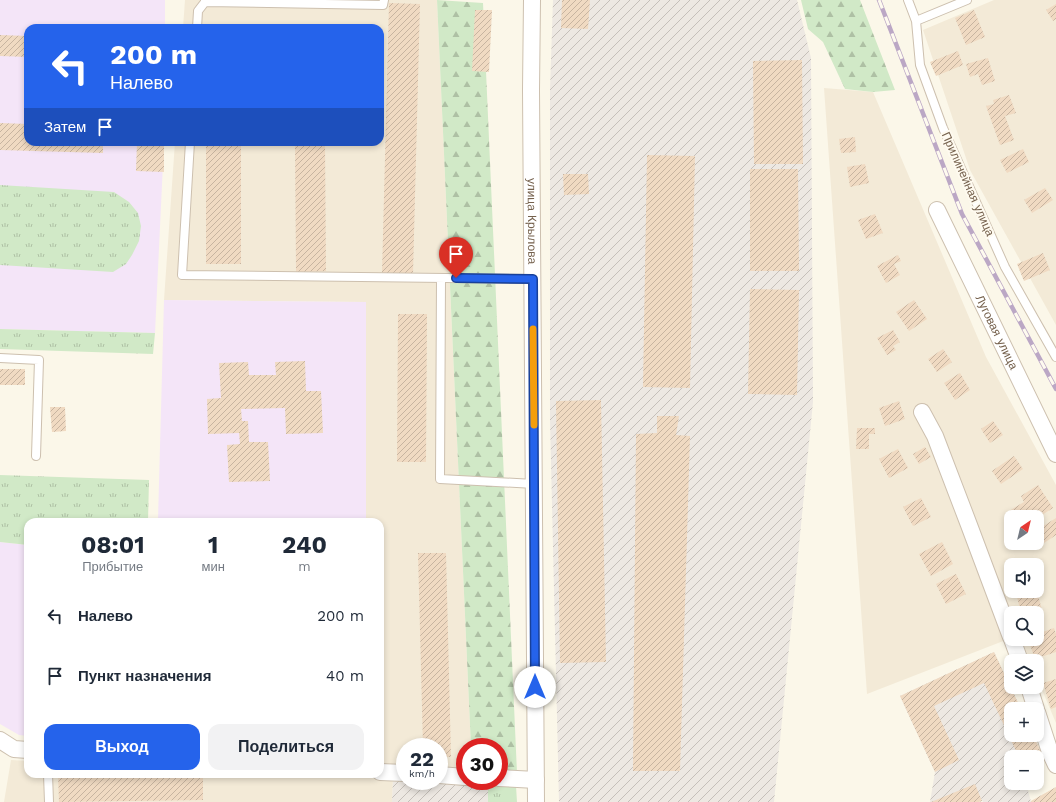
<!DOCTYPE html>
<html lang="ru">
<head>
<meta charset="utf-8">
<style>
	body { margin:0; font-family:"Work Sans",sans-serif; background:#f2f2f3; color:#1f2937; height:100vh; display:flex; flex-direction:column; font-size:15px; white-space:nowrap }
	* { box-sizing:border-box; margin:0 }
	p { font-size:13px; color:#747a83 }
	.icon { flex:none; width:22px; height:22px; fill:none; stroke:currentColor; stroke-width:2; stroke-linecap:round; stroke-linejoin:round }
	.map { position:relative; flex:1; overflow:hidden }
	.sheet { position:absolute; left:24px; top:518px; width:360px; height:260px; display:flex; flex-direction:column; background:#fff; border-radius:12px; box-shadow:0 2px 6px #0003 }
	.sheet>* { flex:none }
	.guide { position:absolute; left:24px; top:24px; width:360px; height:122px; border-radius:12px; box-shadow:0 2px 6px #0003; background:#2563eb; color:#fff; overflow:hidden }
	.needle { width:26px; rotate:35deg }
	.fabs { position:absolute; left:1004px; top:510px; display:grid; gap:8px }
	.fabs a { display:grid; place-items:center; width:40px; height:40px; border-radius:8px; background:#fff; box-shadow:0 2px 6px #0003; font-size:20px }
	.speed { position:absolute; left:396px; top:738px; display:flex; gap:8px; font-size:20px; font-weight:700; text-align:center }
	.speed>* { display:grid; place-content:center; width:52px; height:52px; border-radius:50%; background:#fff; box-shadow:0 2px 6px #0003; line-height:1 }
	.speed small { font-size:10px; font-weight:400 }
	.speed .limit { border:6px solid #d22; background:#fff; color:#111 }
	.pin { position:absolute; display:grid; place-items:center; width:34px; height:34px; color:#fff; margin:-41px -17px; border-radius:50% 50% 50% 0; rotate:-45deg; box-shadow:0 0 4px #0007 }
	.pin .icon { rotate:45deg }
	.me { position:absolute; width:44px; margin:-22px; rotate:0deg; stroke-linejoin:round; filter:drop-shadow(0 0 3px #0008) }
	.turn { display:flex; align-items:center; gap:14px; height:84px; padding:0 20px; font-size:18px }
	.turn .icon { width:52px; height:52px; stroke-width:2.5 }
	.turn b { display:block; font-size:28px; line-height:34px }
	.then { display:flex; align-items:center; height:38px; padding:0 20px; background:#0003; gap:8px; font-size:15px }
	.eta { display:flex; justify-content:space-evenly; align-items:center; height:68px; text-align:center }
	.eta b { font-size:24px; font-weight:700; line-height:28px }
	.action { display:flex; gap:8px; margin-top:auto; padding:8px 20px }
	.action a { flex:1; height:46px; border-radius:12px; background:#2563eb; color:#fff; font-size:16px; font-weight:700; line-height:46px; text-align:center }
	.action a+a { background:#f2f2f3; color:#1f2937 }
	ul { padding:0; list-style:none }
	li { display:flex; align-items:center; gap:12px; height:60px; padding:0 20px }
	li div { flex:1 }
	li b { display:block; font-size:15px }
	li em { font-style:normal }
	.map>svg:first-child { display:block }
	.residential { fill:#f3ead7; fill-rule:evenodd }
	.industrial { fill:url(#industrial-furrows) }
	.education { fill:#f4e5f8 }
	.grass { fill:url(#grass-tufts) }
	.forest { fill:url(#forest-firs) }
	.building { fill:url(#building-hatch) }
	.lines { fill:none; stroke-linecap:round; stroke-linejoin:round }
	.service-casing { stroke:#cdc0af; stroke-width:10 }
	.minor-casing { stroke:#cdc0af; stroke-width:18 }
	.service { stroke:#fff; stroke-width:8 }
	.minor { stroke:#fff; stroke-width:16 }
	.rail-casing { stroke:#bba7c5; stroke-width:4.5 }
	.rail { stroke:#fefaef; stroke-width:3; stroke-dasharray:9; stroke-linecap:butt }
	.route-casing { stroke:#184099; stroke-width:10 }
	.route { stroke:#2563eb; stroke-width:7 }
	.slow { stroke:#f59e0b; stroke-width:7 }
	.labels { text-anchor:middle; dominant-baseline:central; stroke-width:4; stroke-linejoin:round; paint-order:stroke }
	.street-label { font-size:12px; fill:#75614d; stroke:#fefaef }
</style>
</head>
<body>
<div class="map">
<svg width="1056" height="802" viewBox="0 0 1056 802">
	<defs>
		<pattern id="industrial-furrows" width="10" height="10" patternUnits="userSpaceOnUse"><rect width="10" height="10" fill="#ede8e2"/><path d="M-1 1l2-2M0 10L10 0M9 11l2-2" fill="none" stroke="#c5bfb9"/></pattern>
		<pattern id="grass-tufts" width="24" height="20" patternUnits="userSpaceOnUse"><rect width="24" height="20" fill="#d1e9c7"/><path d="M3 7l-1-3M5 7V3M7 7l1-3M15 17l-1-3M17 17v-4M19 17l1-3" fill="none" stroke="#aec0a4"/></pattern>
		<pattern id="forest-firs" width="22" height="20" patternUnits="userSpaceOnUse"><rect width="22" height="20" fill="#d1e9c7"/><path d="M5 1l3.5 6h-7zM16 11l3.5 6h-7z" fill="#aec0a4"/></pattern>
		<pattern id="building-hatch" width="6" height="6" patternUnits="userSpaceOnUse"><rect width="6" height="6" fill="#f0dac2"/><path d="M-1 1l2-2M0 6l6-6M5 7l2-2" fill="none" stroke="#c7b4a0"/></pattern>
	</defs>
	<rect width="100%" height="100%" fill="#fbf7e9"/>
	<path class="residential" d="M 185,0 L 437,0 L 471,747 L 465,747 L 465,769 L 439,767 L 439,747 L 405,747 L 405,765 L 380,763 L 380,522 L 209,522 L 209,519 L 365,518 L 366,302 L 164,300 L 175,142 L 380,142 L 380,28 L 183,28 Z
		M 994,0 L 1056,0 L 1056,325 L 970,170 L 923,30 Z
		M 824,88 L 873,92 L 986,357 L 1056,485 L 1056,723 L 1037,678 L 1037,661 L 1030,661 L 1021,639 L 1037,639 L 1037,613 L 1011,613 L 1011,638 L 867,694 ZM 1011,517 L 1037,517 L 1037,543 L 1011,543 ZM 1011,565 L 1037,565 L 1037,591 L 1011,591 Z
		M 11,760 L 28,761 L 28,774 L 286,774 L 393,779 L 392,802 L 4,802 Z"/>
	<path class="industrial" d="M 553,0 L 797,0 L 811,58 L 813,402 L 774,802 L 559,802 L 550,419 L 550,90 Z
		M 994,652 L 1021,709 L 1011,709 L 1011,735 L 1033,735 L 1041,752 L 1030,757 L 1011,757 L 1011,783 L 1026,783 L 1031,802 L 983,802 L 981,798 L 973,802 L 930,802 L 935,772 L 900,696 Z
		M 393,779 L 405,780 L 405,781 L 488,783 L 488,802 L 392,802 Z"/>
	<path class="education" d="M 0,0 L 165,0 L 165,28 L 28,28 L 28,142 L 164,142 L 155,333 L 0,329 Z
		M 164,300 L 366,302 L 366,519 L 158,520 Z
		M 0,542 L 28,545 L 28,736 L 19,735 L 0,724 Z"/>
	<path class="grass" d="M 0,185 L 114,192 L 129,202 L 138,213 L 141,226 L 139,241 L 132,255 L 126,264 L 113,272 L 0,265 Z
		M 0,329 L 155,333 L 153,354 L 0,349 Z
		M 0,475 L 149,480 L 148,522 L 28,522 L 28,545 L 0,542 Z
		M 488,783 L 516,786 L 517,802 L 488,802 Z"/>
	<path class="forest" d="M 437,0 L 483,3 L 517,773 L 499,772 L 499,747 L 471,747 Z
		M 801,0 L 860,0 L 895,90 L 873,92 L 845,89 L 823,42 L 808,29 Z"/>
	<path class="building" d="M 562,0 L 590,0 L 588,29 L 561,28 Z
		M 389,3 L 420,4 L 413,274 L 382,273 Z
		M 1056,4 L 1056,19 L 1053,21 L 1046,10 Z
		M 475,10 L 492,10 L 489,72 L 472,71 Z
		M 974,10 L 985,37 L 966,45 L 955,18 Z
		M 0,35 L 28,36 L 28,57 L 0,56 Z
		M 958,51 L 963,65 L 936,76 L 930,62 Z
		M 988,58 L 995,81 L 982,85 L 978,74 L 970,77 L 966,64 Z
		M 802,60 L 803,164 L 754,164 L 753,61 Z
		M 1009,95 L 1016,113 L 1005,116 L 1014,140 L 1000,145 L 986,106 L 994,104 L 993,100 Z
		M 0,123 L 28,124 L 28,142 L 103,142 L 103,153 L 0,150 Z
		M 855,137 L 856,152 L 841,153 L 839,139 Z
		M 137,142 L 164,142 L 164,172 L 136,171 Z
		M 206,142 L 241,142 L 241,264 L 206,264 Z
		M 295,142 L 325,142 L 326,271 L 296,272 Z
		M 1023,149 L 1029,162 L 1007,173 L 1000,160 Z
		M 647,155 L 695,156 L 690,388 L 643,387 Z
		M 865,164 L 869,183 L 850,187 L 847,167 Z
		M 750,169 L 798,169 L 799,271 L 750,271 Z
		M 563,174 L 588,174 L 589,194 L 564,195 Z
		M 1045,188 L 1053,200 L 1032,213 L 1024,200 Z
		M 875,214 L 883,233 L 866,239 L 858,220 Z
		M 1043,253 L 1050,270 L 1024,281 L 1017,264 Z
		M 898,255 L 901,261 L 894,264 L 900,275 L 886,283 L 877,266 Z
		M 750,289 L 799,290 L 797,395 L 748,394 Z
		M 914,300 L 927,319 L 909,331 L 896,312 Z
		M 398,314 L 427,314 L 426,462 L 397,462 Z
		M 893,330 L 900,342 L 893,346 L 896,350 L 887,355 L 877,338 Z
		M 943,349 L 952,362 L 937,372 L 928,359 Z
		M 305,361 L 306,391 L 321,391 L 323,433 L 286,434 L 285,408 L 241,409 L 242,421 L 248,421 L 249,442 L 268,442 L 270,481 L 229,482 L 227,445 L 240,444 L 239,433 L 208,434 L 207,399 L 221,398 L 219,363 L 248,362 L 249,375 L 276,375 L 275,362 Z
		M 0,369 L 25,369 L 25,385 L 0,385 Z
		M 960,373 L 970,390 L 955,400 L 944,383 Z
		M 601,400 L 606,662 L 560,663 L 556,401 Z
		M 899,401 L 905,419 L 885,426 L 879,408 Z
		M 50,407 L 65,407 L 66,431 L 52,432 Z
		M 657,416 L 679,416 L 676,435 L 690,436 L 680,771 L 633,771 L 636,434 L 657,433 Z
		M 993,421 L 1003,435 L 990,443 L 981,429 Z
		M 857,428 L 875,428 L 875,434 L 869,434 L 869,449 L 856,449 Z
		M 925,447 L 931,457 L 919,464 L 913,454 Z
		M 898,449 L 908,468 L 889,478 L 879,459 Z
		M 1014,456 L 1023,469 L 1001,484 L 992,471 Z
		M 1038,485 L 1053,508 L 1037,518 L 1037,517 L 1033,517 L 1030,513 L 1025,517 L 1012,517 L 1009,511 L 1024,502 L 1021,496 Z
		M 921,498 L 931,517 L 913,526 L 903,507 Z
		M 1056,518 L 1056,535 L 1044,543 L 1037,533 L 1037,530 Z
		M 942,542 L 953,564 L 931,576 L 919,554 Z
		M 418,553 L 446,553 L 451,757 L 439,757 L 439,747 L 423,747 Z
		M 956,574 L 966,594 L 946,604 L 936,584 Z
		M 1023,591 L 1037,591 L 1043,614 L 1037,615 L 1037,613 L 1021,613 L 1016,593 Z
		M 1054,628 L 1056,634 L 1056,652 L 1035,659 L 1028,639 L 1037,639 L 1037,634 Z
		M 994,652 L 1021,709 L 1011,709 L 1011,735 L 1033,735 L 1041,752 L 1030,757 L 1019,757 L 984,683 L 934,706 L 959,760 L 935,772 L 900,696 Z
		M 1056,679 L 1056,707 L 1051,709 L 1043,683 Z
		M 58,774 L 203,774 L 203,800 L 59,802 Z
		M 975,784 L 982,801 L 979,802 L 931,802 Z
		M 1056,787 L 1056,802 L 1031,802 L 1031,801 Z"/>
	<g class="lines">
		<g class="service-casing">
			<path id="service" d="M 205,0 L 205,2 L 383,5 L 384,0
				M 908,0 L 916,21 L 920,65 L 943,128 L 1005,267 L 1056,357
				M 916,21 L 967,0
				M 197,28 L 198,11 L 205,2
				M 190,142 L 182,275 L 533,279
				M 441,278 L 440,479 L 534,484
				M 0,358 L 39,360 L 36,456
				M 48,774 L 49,802"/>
		</g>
		<g class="minor-casing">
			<g id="minor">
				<path id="s1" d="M 532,0 L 531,90 L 536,802"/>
				<path id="s2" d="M 937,210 L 1056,454"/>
				<path d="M 922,412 L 935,436 L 969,525 L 1011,637"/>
				<path d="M 1012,639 L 1020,661"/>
				<path d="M 1029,687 L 1036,709"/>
				<path d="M 1037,712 L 1050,752 L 1056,765"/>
				<path d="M 0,740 L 14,749 L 28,750"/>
				<path d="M 380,772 L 405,773"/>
				<path d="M 439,775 L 465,777"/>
				<path d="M 499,778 L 536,780"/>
			</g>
		</g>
		<use href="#service" class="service"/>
		<use href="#minor" class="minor"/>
		<g class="rail-casing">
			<path id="rail" d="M 879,0 L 962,214 L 1056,389"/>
		</g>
		<use href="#rail" class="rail"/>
	</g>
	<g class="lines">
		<g class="route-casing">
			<path id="route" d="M 456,278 L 533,279 L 535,687"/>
		</g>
		<use href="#route" class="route"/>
		<path class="slow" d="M 533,329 L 534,425"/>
	</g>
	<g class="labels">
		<g class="street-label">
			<text transform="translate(968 184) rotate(66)">Прилинейная улица</text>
			<text stroke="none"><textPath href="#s1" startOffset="221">улица Крылова</textPath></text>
			<text stroke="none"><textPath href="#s2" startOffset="136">Луговая улица</textPath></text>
		</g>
	</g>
</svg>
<div class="fabs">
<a><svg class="needle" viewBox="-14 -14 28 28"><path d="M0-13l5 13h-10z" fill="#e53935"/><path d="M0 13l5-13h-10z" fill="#747a83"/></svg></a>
<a><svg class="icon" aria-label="sound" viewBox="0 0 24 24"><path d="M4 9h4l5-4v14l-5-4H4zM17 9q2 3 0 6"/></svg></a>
<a><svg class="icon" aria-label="search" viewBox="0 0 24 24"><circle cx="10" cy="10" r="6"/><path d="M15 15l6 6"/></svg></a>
<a><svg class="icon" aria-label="layers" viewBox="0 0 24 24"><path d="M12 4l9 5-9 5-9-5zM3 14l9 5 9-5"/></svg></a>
<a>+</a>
<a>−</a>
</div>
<div class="speed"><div>22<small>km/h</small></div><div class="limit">30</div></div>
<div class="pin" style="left:456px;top:278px;background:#d93025"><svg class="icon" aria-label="arrive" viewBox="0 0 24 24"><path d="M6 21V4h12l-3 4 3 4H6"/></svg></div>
<svg class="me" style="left:535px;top:687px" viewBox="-20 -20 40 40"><circle r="19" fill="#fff"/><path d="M0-13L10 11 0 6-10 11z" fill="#2563eb"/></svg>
<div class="guide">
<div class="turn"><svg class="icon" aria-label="left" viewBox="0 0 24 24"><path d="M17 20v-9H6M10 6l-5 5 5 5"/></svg><div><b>200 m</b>Налево</div></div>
<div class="then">Затем<svg class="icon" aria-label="arrive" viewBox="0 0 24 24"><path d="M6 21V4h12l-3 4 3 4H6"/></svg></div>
</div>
<section class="sheet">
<div class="eta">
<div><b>08:01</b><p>Прибытие</p></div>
<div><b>1</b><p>мин</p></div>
<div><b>240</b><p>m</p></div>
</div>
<ul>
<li><svg class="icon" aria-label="left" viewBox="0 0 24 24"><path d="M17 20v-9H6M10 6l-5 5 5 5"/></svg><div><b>Налево</b></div><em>200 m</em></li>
<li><svg class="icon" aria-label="arrive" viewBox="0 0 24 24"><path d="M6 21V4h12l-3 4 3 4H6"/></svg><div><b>Пункт назначения</b></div><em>40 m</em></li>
</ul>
<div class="action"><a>Выход</a><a>Поделиться</a></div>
</section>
</div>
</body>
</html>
